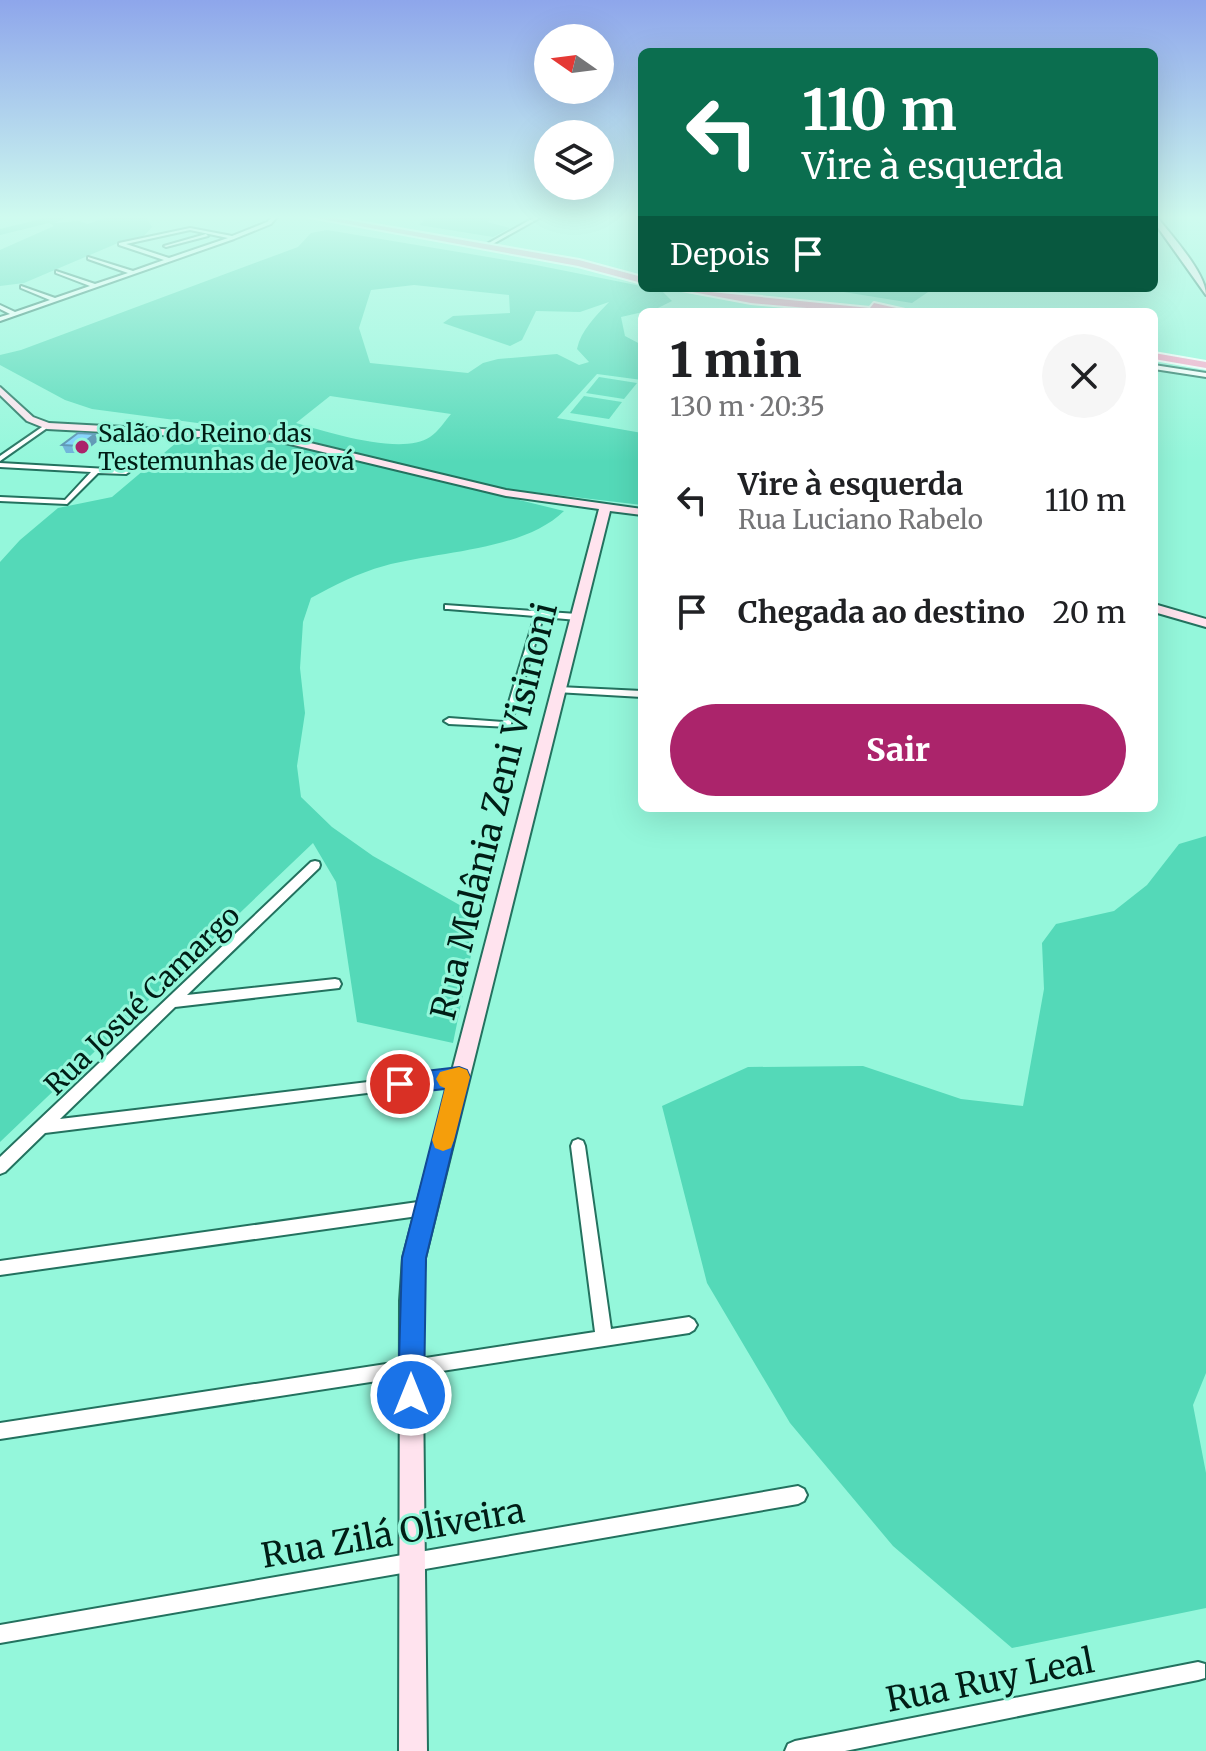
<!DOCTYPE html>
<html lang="pt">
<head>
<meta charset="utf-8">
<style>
	body { margin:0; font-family:Merriweather,serif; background:#f6f6f6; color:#202124; height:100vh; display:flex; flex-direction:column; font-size:30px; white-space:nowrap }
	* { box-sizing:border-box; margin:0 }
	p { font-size:26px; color:#757577 }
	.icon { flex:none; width:44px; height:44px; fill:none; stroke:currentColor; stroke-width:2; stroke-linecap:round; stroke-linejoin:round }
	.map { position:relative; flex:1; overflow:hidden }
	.details { position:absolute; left:638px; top:308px; width:520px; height:504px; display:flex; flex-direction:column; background:#fff; border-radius:12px; box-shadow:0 8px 32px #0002 }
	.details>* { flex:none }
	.banner { position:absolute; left:638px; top:48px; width:520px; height:244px; border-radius:12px; box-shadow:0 8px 32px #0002; background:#0b6e4f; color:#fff; overflow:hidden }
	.needle { width:52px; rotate:284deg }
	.tools { position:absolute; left:534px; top:24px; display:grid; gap:16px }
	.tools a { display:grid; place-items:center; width:80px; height:80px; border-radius:50%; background:#fff; box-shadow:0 8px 32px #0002; font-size:40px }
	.pin { position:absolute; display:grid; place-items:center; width:68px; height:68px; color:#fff; margin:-34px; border:4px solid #fff; border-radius:50%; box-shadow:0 2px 8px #0007 }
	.me { position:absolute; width:88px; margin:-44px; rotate:0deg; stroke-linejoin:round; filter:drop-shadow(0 0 6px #0008) }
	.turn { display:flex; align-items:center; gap:28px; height:168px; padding:0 32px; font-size:36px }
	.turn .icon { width:104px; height:104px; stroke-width:2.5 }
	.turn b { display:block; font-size:56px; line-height:68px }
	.then { display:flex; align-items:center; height:76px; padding:0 32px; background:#0003; gap:16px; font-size:30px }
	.round { display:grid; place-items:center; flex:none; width:84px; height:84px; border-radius:42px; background:#f6f6f6 }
	.head { display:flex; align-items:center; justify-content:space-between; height:136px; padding:0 32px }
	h1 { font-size:48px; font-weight:800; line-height:60px }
	.primary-button { display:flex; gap:16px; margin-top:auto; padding:16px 32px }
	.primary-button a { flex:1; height:92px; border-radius:48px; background:#ab246b; color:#fff; font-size:32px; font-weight:800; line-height:92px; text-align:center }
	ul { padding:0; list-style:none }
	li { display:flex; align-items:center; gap:24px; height:112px; padding:0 32px }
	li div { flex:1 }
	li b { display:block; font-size:30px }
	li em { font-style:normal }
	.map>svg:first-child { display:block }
	.green { fill:#54d9b8; fill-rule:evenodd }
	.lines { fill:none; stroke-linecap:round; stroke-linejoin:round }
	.street-casing { stroke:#23725f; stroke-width:4 }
	.secondary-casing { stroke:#23725f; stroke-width:4 }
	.highway-casing { stroke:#fff; stroke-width:4 }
	.street { fill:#fff; fill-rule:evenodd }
	.secondary { fill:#ffe3ee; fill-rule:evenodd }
	.highway { fill:#fea3c8; fill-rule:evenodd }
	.wall { fill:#6db3da }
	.shaded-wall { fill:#5992b1 }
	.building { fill:#7fd0fd; stroke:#5992b1; stroke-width:2 }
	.route { fill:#1a73e8; stroke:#114b97; stroke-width:2 }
	.slow { fill:#f59e0b }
	.poi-dot { fill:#ab246b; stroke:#94f7db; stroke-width:3 }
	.labels { text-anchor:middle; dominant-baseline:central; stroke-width:6; stroke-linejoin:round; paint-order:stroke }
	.far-poi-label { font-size:24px; fill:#001e16; stroke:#94f7db; text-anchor:start }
	.street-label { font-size:28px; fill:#001e16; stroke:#94f7db }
	.near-street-label { font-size:34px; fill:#001e16; stroke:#94f7db }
</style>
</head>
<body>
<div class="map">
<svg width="1206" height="1751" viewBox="0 0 1206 1751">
	<rect width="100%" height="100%" fill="#94f7db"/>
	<path class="green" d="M 49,217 L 68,217 L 54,223 L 79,221 L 88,224 L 107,217 L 146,217 L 152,227 L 143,237 L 118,243 L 24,283 L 0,286 L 0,250 L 54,226 L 49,223 L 0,235 L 0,229 Z
		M 428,217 L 493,217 L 487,222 L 510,228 L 493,237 L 419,225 Z
		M 327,230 L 536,265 L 661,290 L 672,301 L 656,309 L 621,317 L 625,336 L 642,345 L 642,380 L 597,374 L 557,418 L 642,433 L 642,505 L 505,489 L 280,434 L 92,409 L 65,400 L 0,365 L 0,355 L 21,350 L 298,247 L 311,233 ZM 414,285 L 509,295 L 510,313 L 453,316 L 443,323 L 510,346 L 522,340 L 536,311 L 580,312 L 609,302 C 596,316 581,330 577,349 L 589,362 L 579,365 L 557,354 L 498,359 L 483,363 L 468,373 L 370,363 L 359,328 L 371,290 ZM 330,396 L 451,414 C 445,421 438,432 430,437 C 402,456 327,432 296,423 Z
		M 819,288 L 934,288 L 912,303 Z
		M 599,377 L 637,383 L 624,399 L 586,393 Z
		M 584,396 L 622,402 L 609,419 L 570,413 Z
		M 183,437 L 277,440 L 564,511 C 523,551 439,551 384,566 C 358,573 335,585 311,598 L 303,622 L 300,668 L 305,713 L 297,766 L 301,797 L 332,827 L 373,856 L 479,916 L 453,1043 L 357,1022 L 336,882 L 313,843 L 0,1142 L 0,562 L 20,540 L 58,508 L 112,497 Z
		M 1206,836 L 1206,1373 L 1193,1405 L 1206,1473 L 1206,1608 L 1012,1648 L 893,1546 L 790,1423 L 707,1283 L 662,1106 L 748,1067 L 863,1066 L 961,1099 L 1023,1106 L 1044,989 L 1042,943 L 1056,924 L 1114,911 L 1147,885 L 1179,844 Z"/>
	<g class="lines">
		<g class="street-casing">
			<path id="street" d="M 272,217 L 277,217 L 271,224 L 234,239 L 0,321 L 0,317 L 10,314 L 0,309 L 0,305 L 15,312 L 50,300 L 21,288 L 21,286 L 55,298 L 90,286 L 56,273 L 56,271 L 95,284 L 128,273 L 88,259 L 88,257 L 133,271 L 164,260 L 119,245 L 119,243 L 190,228 L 232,236 L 267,222 ZM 190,230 L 228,238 L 169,258 L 126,244 Z
				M 535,217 L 541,217 L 491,245 L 487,244 Z
				M 206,234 L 208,236 L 166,247 L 164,246 Z
				M 1154,365 L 1206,373 L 1206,377 L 1154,369 Z
				M 45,425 L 50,426 L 0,461 L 0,456 Z
				M 0,463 L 126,470 L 129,472 L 126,474 L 98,473 L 67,504 L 0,501 L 0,497 L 65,500 L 91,472 L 0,467 Z
				M 445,605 L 577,614 L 581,617 L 577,620 L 543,617 L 510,727 L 449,724 L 444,721 L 449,718 L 503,722 L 535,616 L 448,609 L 445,609 Z
				M 559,687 L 642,691 L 642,697 L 556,692 L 554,690 Z
				M 315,861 L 319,862 L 320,865 L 319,868 L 187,995 L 335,979 L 339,980 L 341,984 L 339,988 L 175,1007 L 60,1119 L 459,1071 L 464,1073 L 466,1077 L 464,1081 L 45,1133 L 5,1172 L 0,1174 L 0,1157 L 311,862 Z
				M 578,1139 L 583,1141 L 585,1146 L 611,1329 L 689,1317 L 694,1320 L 697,1325 L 694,1330 L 689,1333 L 0,1439 L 0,1423 L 595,1332 L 571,1146 L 573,1141 Z
				M 425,1201 L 430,1203 L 432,1208 L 430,1213 L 425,1215 L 0,1275 L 0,1261 Z
				M 798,1486 L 804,1489 L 807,1495 L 804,1501 L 798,1504 L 0,1643 L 0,1625 Z
				M 1198,1662 L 1205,1664 L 1205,1678 L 1198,1680 L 845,1751 L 785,1751 L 788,1744 L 795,1741 Z"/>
		</g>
		<g class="secondary-casing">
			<path id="secondary" d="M 1154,217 L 1157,217 C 1171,235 1206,273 1206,295 L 1154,222 Z
				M 0,387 L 33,417 L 49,423 L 277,435 L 506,490 L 642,509 L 642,515 L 610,511 L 425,1258 L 422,1301 L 427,1751 L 399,1751 L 400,1301 L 403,1258 L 599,509 L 506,496 L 277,441 L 47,429 L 27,421 L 0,395 Z
				M 1154,604 L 1206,619 L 1206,627 L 1154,612 Z"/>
		</g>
		<g class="highway-casing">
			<path id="highway" d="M 310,217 L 329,217 L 579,260 L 642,277 L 642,283 L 578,266 Z
				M 671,288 L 870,308 L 874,303 L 914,312 L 852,312 L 751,303 Z
				M 1154,353 L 1206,362 L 1206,368 L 1154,359 Z"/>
		</g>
		<use href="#street" class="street"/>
		<use href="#secondary" class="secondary"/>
		<use href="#highway" class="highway"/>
	</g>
	<path class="wall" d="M 98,441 L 83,453 L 66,453 L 62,445 Z"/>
	<path class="shaded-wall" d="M 95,434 L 98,441 L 83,453 L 79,446 Z"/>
	<path class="building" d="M 78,433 L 95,434 L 79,446 L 62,445 Z"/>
	<linearGradient id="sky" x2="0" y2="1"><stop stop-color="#8ea6eb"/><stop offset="0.47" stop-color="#cffbef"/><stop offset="1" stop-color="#cffbef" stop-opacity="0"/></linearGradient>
	<rect width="1206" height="462" fill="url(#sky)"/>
	<path class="route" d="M 459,1067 L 467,1070 L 470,1077 L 426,1258 L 424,1395 L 420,1405 L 411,1409 L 402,1405 L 398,1395 L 402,1258 L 445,1089 L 400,1094 L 392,1091 L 389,1084 L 392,1077 L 400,1074 Z"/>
	<path class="slow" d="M 459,1067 L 467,1070 L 470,1077 L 454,1140 L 451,1148 L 443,1151 L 435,1148 L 432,1140 L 445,1088 L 440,1086 L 436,1079 L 440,1072 Z"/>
	<circle class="poi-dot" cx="82" cy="447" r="8"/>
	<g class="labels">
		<g class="far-poi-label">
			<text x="98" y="433">Salão do Reino das<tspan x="98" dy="28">Testemunhas de Jeová</tspan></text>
		</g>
		<g class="street-label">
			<text transform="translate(142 1000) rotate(-44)">Rua Josué Camargo</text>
		</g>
		<g class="near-street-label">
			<text transform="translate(494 811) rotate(-76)">Rua Melânia Zeni Visinoni</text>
			<text transform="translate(393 1533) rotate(-10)">Rua Zilá Oliveira</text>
			<text transform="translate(990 1680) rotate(-11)">Rua Ruy Leal</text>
		</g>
	</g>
</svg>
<div class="tools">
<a><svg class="needle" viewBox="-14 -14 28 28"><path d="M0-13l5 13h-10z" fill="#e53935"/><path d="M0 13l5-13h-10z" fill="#757577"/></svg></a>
<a><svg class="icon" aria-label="layers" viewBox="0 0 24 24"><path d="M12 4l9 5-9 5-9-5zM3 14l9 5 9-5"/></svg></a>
</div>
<div class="pin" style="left:400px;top:1084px;background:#d93025"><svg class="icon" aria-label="arrive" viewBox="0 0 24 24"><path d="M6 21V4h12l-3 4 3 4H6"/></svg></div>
<svg class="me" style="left:411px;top:1395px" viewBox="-20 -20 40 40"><circle r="17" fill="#1a73e8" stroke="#fff" stroke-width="3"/><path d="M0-11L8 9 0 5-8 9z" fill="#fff"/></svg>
<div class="banner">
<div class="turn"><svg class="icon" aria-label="left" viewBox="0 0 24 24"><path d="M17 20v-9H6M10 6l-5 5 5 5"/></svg><div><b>110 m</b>Vire à esquerda</div></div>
<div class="then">Depois<svg class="icon" aria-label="arrive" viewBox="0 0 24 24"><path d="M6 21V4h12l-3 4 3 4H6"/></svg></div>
</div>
<section class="details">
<div class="head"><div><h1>1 min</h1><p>130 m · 20:35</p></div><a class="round"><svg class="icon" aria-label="close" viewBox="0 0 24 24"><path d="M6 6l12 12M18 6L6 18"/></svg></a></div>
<ul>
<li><svg class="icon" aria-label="left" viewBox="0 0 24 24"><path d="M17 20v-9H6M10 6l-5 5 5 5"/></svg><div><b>Vire à esquerda</b><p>Rua Luciano Rabelo</p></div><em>110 m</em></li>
<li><svg class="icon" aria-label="arrive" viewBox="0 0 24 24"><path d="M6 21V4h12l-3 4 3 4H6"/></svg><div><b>Chegada ao destino</b></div><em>20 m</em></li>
</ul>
<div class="primary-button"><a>Sair</a></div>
</section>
</div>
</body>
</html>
